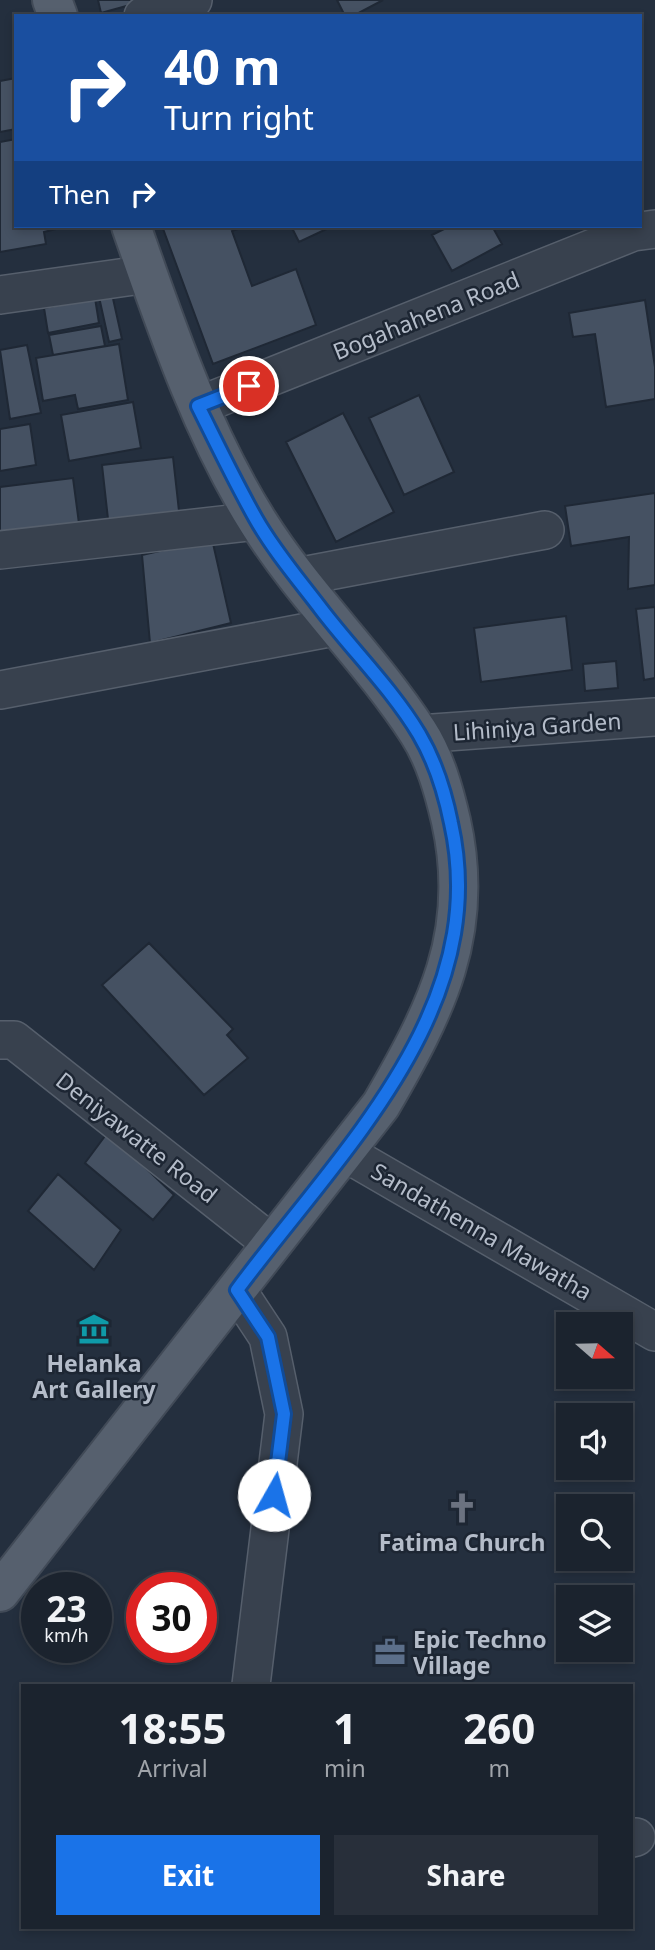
<!DOCTYPE html>
<html lang="en">
<head>
<meta charset="utf-8">
<style>
	body { margin:0; font-family:"Noto Sans",sans-serif; background:#282f3a; color:#f1f3f6; height:100vh; display:flex; flex-direction:column; font-size:26px; white-space:nowrap }
	* { box-sizing:border-box; margin:0 }
	p { font-size:23px; color:#a0a4aa }
	.icon { flex:none; width:38px; height:38px; fill:none; stroke:currentColor; stroke-width:2; stroke-linecap:round; stroke-linejoin:round }
	.map { position:relative; flex:1; overflow:hidden }
	.drawer { position:absolute; left:21px; top:1684px; width:612px; height:245px; display:flex; flex-direction:column; background:#1b232e; border-radius:0px; box-shadow:0 4px 10px #0003,0 0 0 2px #39404a }
	.drawer>* { flex:none }
	.hud { position:absolute; left:14px; top:14px; width:628px; height:214px; border-radius:0px; box-shadow:0 4px 10px #0003,0 0 0 2px #39404a; background:#1a4fa0; color:#fff; overflow:hidden }
	.needle { width:46px; rotate:110deg }
	.fabs { position:absolute; left:556px; top:1312px; display:grid; gap:14px }
	.fabs a { display:grid; place-items:center; width:77px; height:77px; border-radius:0px; background:#1b232e; box-shadow:0 4px 10px #0003,0 0 0 2px #39404a; font-size:35px }
	.speed { position:absolute; left:21px; top:1572px; display:flex; gap:14px; font-size:35px; font-weight:700; text-align:center }
	.speed>* { display:grid; place-content:center; width:91px; height:91px; border-radius:50%; background:#1b232e; box-shadow:0 4px 10px #0003,0 0 0 2px #39404a; line-height:1 }
	.speed small { font-size:18px; font-weight:400 }
	.speed .limit { border:10px solid #d22; background:#fff; color:#111 }
	.pin { position:absolute; display:grid; place-items:center; width:60px; height:60px; color:#fff; margin:-30px; border:4px solid #fff; border-radius:50%; box-shadow:0 2px 7px #0007 }
	.me { position:absolute; width:77px; margin:-38px; rotate:7deg; stroke-linejoin:round; filter:drop-shadow(0 0 5px #0008) }
	.turn { display:flex; align-items:center; gap:24px; height:147px; padding:0 35px; font-size:32px }
	.turn .icon { width:91px; height:91px; stroke-width:2.5 }
	.turn b { display:block; font-size:49px; line-height:60px }
	.then { display:flex; align-items:center; height:66px; padding:0 35px; background:#0003; gap:14px; font-size:26px }
	.eta { display:flex; justify-content:space-evenly; align-items:center; height:119px; text-align:center }
	.eta b { font-size:42px; font-weight:700; line-height:49px }
	.cta { display:flex; gap:14px; margin-top:auto; padding:14px 35px }
	.cta a { flex:1; height:80px; border-radius:0px; background:#1a73e8; color:#fff; font-size:28px; font-weight:700; line-height:80px; text-align:center }
	.cta a+a { background:#282f3a; color:#f1f3f6 }
	.map>svg:first-child { display:block }
	.building { fill:#455162; stroke:#1f2835; stroke-width:2 }
	.lines { fill:none; stroke-linecap:round; stroke-linejoin:round }
	.minor-casing { stroke:#565f6c; stroke-width:40 }
	.major-casing { stroke:#414a57; stroke-width:42 }
	.minor { stroke:#38414e; stroke-width:37 }
	.major { stroke:#56606e; stroke-width:38 }
	.route-casing { stroke:#114b97; stroke-width:18 }
	.route { stroke:#1a73e8; stroke-width:12 }
	.labels { text-anchor:middle; dominant-baseline:central; stroke-width:5; stroke-linejoin:round; paint-order:stroke }
	.street-label { font-size:23px; fill:#b4bcc9; stroke:#1d2633 }
	.poi-label { font-size:23px; font-weight:bold; fill:#b4bcc9; stroke:#1d2633 }
</style>
</head>
<body>
<div class="map">
<svg width="655" height="1950" viewBox="0 0 655 1950">
	<rect width="100%" height="100%" fill="#242f3e"/>
	<path class="building" d="M 98,0 L 148,0 L 101,13 Z
		M 337,0 L 383,0 L 353,16 L 345,16 Z
		M 16,78 L 16,129 L 0,132 L 0,81 Z
		M 16,139 L 16,226 L 60,226 L 60,228 L 44,232 L 46,244 L 0,252 L 0,142 Z
		M 162,226 L 246,226 L 232,231 L 252,286 L 296,269 L 316,325 L 213,364 Z
		M 291,226 L 333,226 L 299,242 Z
		M 450,226 L 492,226 L 502,244 L 452,271 L 432,235 Z
		M 112,294 L 122,339 L 109,342 L 99,297 Z
		M 95,298 L 99,323 L 48,333 L 44,308 Z
		M 645,300 L 655,367 L 655,399 L 606,407 L 595,334 L 573,337 L 569,313 Z
		M 101,326 L 105,346 L 53,355 L 49,335 Z
		M 119,344 L 128,400 L 78,409 L 75,395 L 43,401 L 36,358 Z
		M 27,345 L 41,413 L 10,419 L 0,350 Z
		M 419,395 L 454,472 L 404,495 L 369,418 Z
		M 133,402 L 141,448 L 69,461 L 61,415 Z
		M 343,413 L 394,512 L 336,542 L 286,442 Z
		M 30,424 L 36,465 L 0,471 L 0,429 Z
		M 173,457 L 180,520 L 109,528 L 102,465 Z
		M 73,478 L 80,531 L 0,541 L 0,487 Z
		M 655,493 L 655,585 L 628,589 L 629,537 L 571,546 L 565,506 Z
		M 212,539 L 231,623 L 150,643 L 142,555 Z
		M 655,607 L 655,678 L 644,680 L 636,609 Z
		M 566,616 L 572,670 L 481,682 L 474,628 Z
		M 616,661 L 618,688 L 585,691 L 583,664 Z
		M 149,943 L 233,1029 L 227,1035 L 248,1058 L 204,1095 L 102,985 Z
		M 108,1132 L 174,1195 L 153,1220 L 85,1163 Z
		M 58,1174 L 121,1230 L 94,1270 L 28,1211 Z"/>
	<g class="lines">
		<g class="minor-casing">
			<path id="minor" d="M 143,16 L 193,0
				M 0,295 L 148,274
				M 198,406 L 633,232 L 655,229
				M 0,550 L 257,521
				M 297,577 L 545,530
				M 0,690 L 334,627
				M 419,734 L 655,717
				M 0,1040 L 14,1040 L 271,1243
				M 344,1152 L 655,1332
				M 237,1290 L 268,1337 L 284,1414 L 251,1685
				M 632,1838 L 636,1837"/>
		</g>
		<g class="major-casing">
			<path id="major" d="M 52,0 L 58,16
				M 0,1592 L 381,1105 C 436,1010 476,933 451,821 C 444,791 435,758 418,732 C 370,658 305,597 258,522 C 201,431 166,326 131,226"/>
		</g>
		<use href="#minor" class="minor"/>
		<use href="#major" class="major"/>
	</g>
	<g class="lines">
		<g class="route-casing">
			<path id="route" d="M 249,386 L 198,406 C 217,444 235,482 256,519 C 274,551 299,580 321,609 C 353,651 392,689 419,734 C 435,761 445,793 451,823 C 493,1010 338,1153 237,1290 L 268,1337 L 284,1414 L 274,1495"/>
		</g>
		<use href="#route" class="route"/>
	</g>
	<defs>
		<g id="museum-bare" transform="scale(2.415)"><path d="M0-6L6-3V-2H-6V-3ZM-5-1h2V3h-2ZM-1-1h2V3h-2ZM3-1h2V3H3ZM-6 4H6V6H-6Z" fill="#0f9aa8" stroke="#1d2633" stroke-width="2.5" paint-order="stroke"/></g>
		<g id="church-bare" transform="scale(2.415)"><path d="M-1.2-6h2.4v3.5h3.3v2.4h-3.3V6h-2.4V-.1h-3.3v-2.4h3.3Z" fill="#6b7280" stroke="#1d2633" stroke-width="2.5" paint-order="stroke"/></g>
		<g id="office-bare" transform="scale(2.415)"><path d="M-6-3h4V-5.5h4V-3h4V5H-6ZM-1-4.5V-3h2v-1.5ZM-6 0V1H6V0Z" fill="#5c6f8a" stroke="#1d2633" stroke-width="2.5" paint-order="stroke"/></g>
	</defs>
	<g fill-rule="evenodd">
		<use href="#museum-bare" x="94" y="1329"/>
		<use href="#church-bare" x="462" y="1508"/>
		<use href="#office-bare" x="390" y="1652"/>
	</g>
	<g class="labels">
		<g class="street-label">
			<text transform="translate(426 315) rotate(-22)">Bogahahena Road</text>
			<text transform="translate(537 726) rotate(-4)">Lihiniya Garden</text>
			<text transform="translate(137 1137) rotate(38)">Deniyawatte Road</text>
			<text transform="translate(482 1231) rotate(30)">Sandathenna Mawatha</text>
		</g>
		<g class="poi-label">
			<text x="94" y="1363">Helanka<tspan x="94" dy="26">Art Gallery</tspan></text>
			<text x="462" y="1542">Fatima Church</text>
			<text x="413" y="1639" text-anchor="start">Epic Techno<tspan x="413" dy="26">Village</tspan></text>
		</g>
	</g>
</svg>
<div class="fabs">
<a><svg class="needle" viewBox="-14 -14 28 28"><path d="M0-13l5 13h-10z" fill="#e53935"/><path d="M0 13l5-13h-10z" fill="#a0a4aa"/></svg></a>
<a><svg class="icon" aria-label="sound" viewBox="0 0 24 24"><path d="M4 9h4l5-4v14l-5-4H4zM17 9q2 3 0 6"/></svg></a>
<a><svg class="icon" aria-label="search" viewBox="0 0 24 24"><circle cx="10" cy="10" r="6"/><path d="M15 15l6 6"/></svg></a>
<a><svg class="icon" aria-label="layers" viewBox="0 0 24 24"><path d="M12 4l9 5-9 5-9-5zM3 14l9 5 9-5"/></svg></a>
</div>
<div class="speed"><div>23<small>km/h</small></div><div class="limit">30</div></div>
<div class="pin" style="left:249px;top:386px;background:#d93025"><svg class="icon" aria-label="arrive" viewBox="0 0 24 24"><path d="M6 21V4h12l-3 4 3 4H6"/></svg></div>
<svg class="me" style="left:274px;top:1495px" viewBox="-20 -20 40 40"><circle r="19" fill="#fff"/><path d="M0-13L10 11 0 6-10 11z" fill="#1a73e8"/></svg>
<div class="hud">
<div class="turn"><svg class="icon" aria-label="right" viewBox="0 0 24 24"><path d="M7 20v-9h11M14 6l5 5-5 5"/></svg><div><b>40 m</b>Turn right</div></div>
<div class="then">Then<svg class="icon" aria-label="right" viewBox="0 0 24 24"><path d="M7 20v-9h11M14 6l5 5-5 5"/></svg></div>
</div>
<section class="drawer">
<div class="eta">
<div><b>18:55</b><p>Arrival</p></div>
<div><b>1</b><p>min</p></div>
<div><b>260</b><p>m</p></div>
</div>
<div class="cta"><a>Exit</a><a>Share</a></div>
</section>
</div>
</body>
</html>
